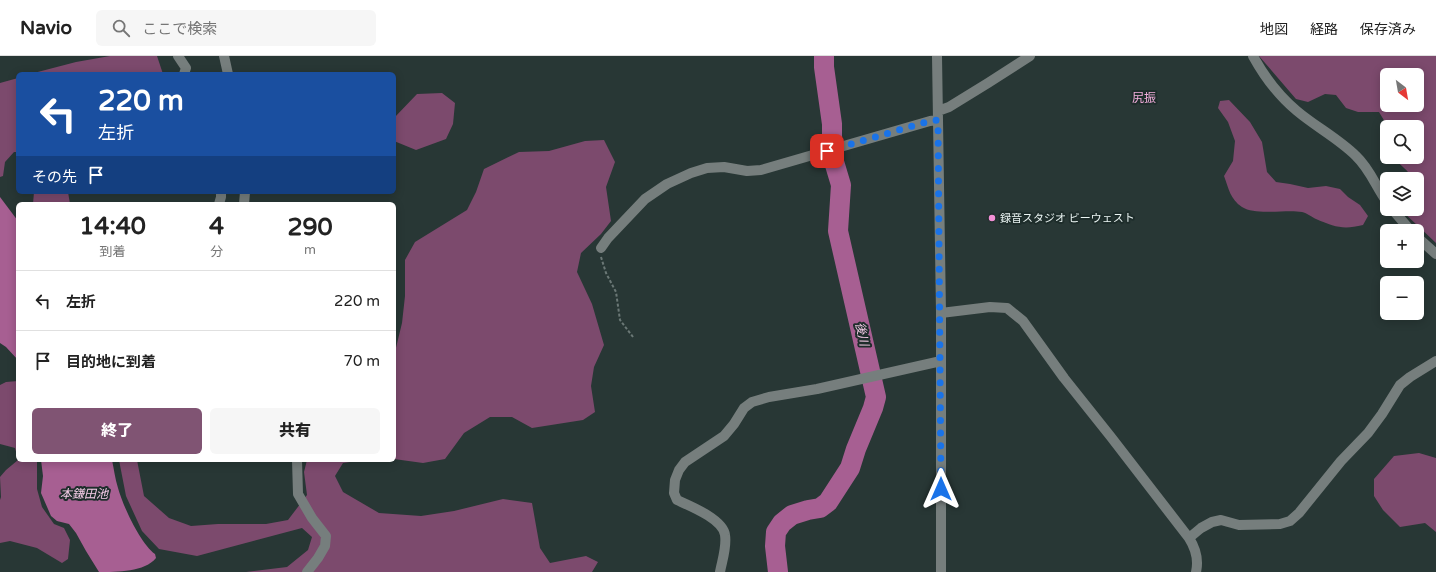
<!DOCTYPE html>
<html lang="ja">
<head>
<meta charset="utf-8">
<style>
	body { margin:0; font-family:"Varela Round","Noto Sans JP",sans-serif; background:#f6f6f6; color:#222; height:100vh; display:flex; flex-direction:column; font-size:15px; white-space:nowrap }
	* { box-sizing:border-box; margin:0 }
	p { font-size:13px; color:#767676 }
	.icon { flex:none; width:22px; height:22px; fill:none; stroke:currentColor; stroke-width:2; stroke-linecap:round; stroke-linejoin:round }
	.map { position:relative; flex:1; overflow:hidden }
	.details { position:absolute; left:16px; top:146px; width:380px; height:260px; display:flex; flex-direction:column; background:#fff; border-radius:6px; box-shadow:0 2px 10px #0003 }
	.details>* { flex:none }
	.banner { position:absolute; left:16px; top:16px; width:380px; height:122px; border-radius:6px; box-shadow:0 2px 10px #0003; background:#1a4fa0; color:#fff; overflow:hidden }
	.needle { width:26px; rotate:149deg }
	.tools { position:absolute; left:1380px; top:12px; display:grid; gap:8px }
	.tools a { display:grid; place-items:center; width:44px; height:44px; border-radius:6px; background:#fff; box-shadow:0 2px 10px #0003; font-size:20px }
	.pin { position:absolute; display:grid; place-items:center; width:34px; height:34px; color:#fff; margin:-17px; border-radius:8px; box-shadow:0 2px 6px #0006 }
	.me { position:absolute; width:44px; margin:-22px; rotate:0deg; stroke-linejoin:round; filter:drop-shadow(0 0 3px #0008) }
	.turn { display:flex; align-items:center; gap:14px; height:84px; padding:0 16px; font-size:18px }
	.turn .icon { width:52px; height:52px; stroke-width:2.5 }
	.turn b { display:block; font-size:28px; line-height:34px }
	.then { display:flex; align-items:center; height:38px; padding:0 16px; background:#0003; gap:8px; font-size:15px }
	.eta { display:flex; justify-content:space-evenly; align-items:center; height:68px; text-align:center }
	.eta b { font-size:24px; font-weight:800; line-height:28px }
	.cta { display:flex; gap:8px; margin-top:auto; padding:8px 16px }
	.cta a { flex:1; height:46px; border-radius:6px; background:#805473; color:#fff; font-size:16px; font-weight:800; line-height:46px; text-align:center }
	.cta a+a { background:#f6f6f6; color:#222 }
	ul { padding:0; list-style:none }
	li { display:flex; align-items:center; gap:12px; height:60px; padding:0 16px; border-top:1px solid #e0e0e0 }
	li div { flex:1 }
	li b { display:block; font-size:15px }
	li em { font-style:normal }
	header { display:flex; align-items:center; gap:24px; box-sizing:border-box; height:56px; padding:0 20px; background:#fff; border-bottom:1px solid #e0e0e0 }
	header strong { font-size:19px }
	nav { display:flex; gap:22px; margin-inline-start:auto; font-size:14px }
	.search { width:280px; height:36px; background:#f6f6f6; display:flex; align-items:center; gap:10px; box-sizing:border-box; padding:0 14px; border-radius:6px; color:#767676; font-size:15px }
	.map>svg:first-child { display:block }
	.green { fill:#7c4a6d; fill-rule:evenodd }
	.water { fill:#a75f92 }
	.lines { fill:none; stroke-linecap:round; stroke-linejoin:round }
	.river { stroke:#a75f92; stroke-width:20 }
	.path { stroke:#6b7876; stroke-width:2; stroke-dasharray:3 2; stroke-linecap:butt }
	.minor { stroke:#767e7d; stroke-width:10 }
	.route { stroke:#1a73e8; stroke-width:7; stroke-dasharray:0 12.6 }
	.poi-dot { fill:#f391d6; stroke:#1e2d2b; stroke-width:1.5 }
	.labels { text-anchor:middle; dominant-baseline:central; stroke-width:4; stroke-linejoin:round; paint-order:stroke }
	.poi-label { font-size:11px; fill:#ecf6f4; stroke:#1e2d2b; text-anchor:start }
	.neighbourhood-label { font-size:12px; fill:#f4afde; stroke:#1e2d2b }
	.water-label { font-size:12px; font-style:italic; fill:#f6cde8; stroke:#1e2d2b }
</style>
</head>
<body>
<header>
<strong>Navio</strong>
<div class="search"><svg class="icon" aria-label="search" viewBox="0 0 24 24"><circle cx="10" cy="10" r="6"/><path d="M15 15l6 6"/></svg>ここで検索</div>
<nav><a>地図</a><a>経路</a><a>保存済み</a></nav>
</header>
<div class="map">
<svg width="1436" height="516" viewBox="0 0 1436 516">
	<rect width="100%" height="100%" fill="#283735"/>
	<path class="green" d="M 110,0 L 157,0 L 163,18 L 30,18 L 76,6 Z
		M 1259,0 L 1436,0 L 1436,187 L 1400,153 L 1417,153 L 1417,123 L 1412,123 C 1410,114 1398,109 1394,101 L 1417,101 L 1417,71 L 1388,71 L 1379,56 L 1358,56 L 1346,52 L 1336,39 L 1325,38 L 1308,46 L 1296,43 ZM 1387,19 L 1417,19 L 1417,49 L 1387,49 Z
		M 18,22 L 18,96 L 14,96 L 5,106 L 3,120 L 0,121 L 0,27 Z
		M 442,37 L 455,47 L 453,68 L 446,83 L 416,94 L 394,85 L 394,62 L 417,38 Z
		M 1229,44 L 1250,66 L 1262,86 L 1267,116 L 1276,126 L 1290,128 L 1308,132 L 1326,130 L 1340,133 L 1348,141 L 1360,149 L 1368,160 L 1363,169 C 1343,174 1335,171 1316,163 C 1312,161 1307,157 1302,156 C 1286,153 1256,160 1242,151 C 1230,143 1229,133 1224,120 L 1233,105 L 1235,85 L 1228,66 L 1218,52 L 1220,45 Z
		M 604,84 L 615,106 L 606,131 L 611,165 L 601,178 L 581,197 L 577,216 L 592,248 L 604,289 L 594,311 L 591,330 L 595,356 L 583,364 L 532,372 L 512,361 L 490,361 L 464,377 L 445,403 L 423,407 L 394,403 L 394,300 L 402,267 L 405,240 L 405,204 L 415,186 L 467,154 L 476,136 L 484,113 L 519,96 L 549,95 L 585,85 Z
		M 34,136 L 68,136 L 70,148 L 33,148 Z
		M 18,325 L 18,403 L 15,392 L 0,388 L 0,329 L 6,326 Z
		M 1419,397 L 1436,402 L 1436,476 L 1425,467 L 1400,471 L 1383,454 L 1374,440 L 1374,423 L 1394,400 Z
		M 18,404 L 37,404 L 37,433 L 42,451 L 54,468 L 64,472 L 70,484 L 68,503 L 62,507 L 37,492 L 10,485 L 0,487 L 0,444 L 1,441 L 0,421 L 6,414 Z
		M 119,404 L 137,404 L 144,440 L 169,462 L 191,470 L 218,468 L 266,468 L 288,464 L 307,439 L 304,416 L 307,404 L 364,404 L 343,407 L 335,420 L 343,436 L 379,457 L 421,460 L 454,455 L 503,443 L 532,447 L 540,492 L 550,507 L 586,500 L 598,506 L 592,516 L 246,516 L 287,511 L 308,494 L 312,481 L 302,472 L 197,500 L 159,493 L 142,475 L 126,440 Z"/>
	<path class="water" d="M 0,141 L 18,165 L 18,304 L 6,291 L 0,287 Z
		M 41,404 L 112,404 C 114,413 115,423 118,432 C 123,450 140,487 155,498 L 156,502 C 145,516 117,516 99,516 L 86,495 L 76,477 L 69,468 L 57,465 L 51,460 L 41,437 L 43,420 Z"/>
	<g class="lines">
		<path class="river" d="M 778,516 L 775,490 L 776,476 L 782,467 L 792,459 L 808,454 L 820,452 L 828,446 L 850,412 L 856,393 L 873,352 L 876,341 L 838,175 L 841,129 L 832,99 L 832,68 L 824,11 L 824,0"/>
		<path class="path" d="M 601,201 L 606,217 L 616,236 L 620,264 L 633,281"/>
		<path class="minor" d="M 178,0 L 186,12 L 184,18
			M 224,0 L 228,18
			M 937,0 L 941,257 L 941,516
			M 1253,0 C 1264,20 1280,41 1297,55 C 1316,71 1339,83 1356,100 C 1370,113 1376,131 1387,146
			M 938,55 L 949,51 L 988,27 L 1030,0
			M 219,148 L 221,141 L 221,136
			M 244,148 L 245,136
			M 1392,153 L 1411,175
			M 1417,181 L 1436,198
			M 601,192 L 608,182 L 645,143 L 667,128 L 691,117 L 707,112 L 724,111 L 747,115 L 761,114 L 930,65 L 938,64
			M 941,257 L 990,251 L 1007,252 L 1023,265 L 1064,322 L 1111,381 L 1189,482 C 1196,493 1199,503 1196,516
			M 297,404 L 298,438 L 312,462 L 326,480 L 325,490 L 318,502 L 307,516
			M 1189,482 L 1201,472 L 1212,466 L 1221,464 L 1239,469 L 1280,468 L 1290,465 L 1299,457 L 1341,405 L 1368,377 L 1382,358 L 1400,329 L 1410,321 L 1436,305
			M 720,516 C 722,505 727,491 725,479 C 723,463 690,450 677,444 L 674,437 L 675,424 L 679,414 L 685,406 L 724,380 L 734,368 L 744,352 L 752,346 L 769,341 L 817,333 L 941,305"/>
	</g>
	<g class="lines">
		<path class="route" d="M 827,95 L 930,65 L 938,64 L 941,433"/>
	</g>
	<circle class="poi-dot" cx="992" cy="162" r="4"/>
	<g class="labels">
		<g class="poi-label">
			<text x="1000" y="162">録音スタジオ ビーウェスト</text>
		</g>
		<g class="neighbourhood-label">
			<text x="1144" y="42">尻振</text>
		</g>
		<g class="water-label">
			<text transform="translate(862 278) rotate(77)">後川</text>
			<text x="84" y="438">本鎌田池</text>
		</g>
	</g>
</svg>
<div class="tools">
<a><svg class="needle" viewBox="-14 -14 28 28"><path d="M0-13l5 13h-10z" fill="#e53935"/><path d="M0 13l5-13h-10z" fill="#767676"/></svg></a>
<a><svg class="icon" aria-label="search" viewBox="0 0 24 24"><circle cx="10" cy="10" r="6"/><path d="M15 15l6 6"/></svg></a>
<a><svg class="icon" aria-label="layers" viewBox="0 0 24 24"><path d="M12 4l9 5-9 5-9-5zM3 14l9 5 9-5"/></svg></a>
<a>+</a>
<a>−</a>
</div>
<div class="pin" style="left:827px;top:95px;background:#d93025"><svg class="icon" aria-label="arrive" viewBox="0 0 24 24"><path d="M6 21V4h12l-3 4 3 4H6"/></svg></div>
<svg class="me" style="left:941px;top:433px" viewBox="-20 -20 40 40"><path d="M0-17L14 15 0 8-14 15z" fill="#1a73e8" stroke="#fff" stroke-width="4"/></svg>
<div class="banner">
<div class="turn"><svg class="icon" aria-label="left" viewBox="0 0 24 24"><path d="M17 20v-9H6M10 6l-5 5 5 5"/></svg><div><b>220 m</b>左折</div></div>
<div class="then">その先<svg class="icon" aria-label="arrive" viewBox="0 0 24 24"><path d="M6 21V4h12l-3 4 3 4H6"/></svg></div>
</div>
<section class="details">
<div class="eta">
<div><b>14:40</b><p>到着</p></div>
<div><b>4</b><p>分</p></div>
<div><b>290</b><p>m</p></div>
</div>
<ul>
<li><svg class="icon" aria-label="left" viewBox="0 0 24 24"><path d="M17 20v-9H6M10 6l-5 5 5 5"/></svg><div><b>左折</b></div><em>220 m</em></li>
<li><svg class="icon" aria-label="arrive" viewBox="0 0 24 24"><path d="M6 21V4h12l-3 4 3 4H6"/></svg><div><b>目的地に到着</b></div><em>70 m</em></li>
</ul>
<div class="cta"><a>終了</a><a>共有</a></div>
</section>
</div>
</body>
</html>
